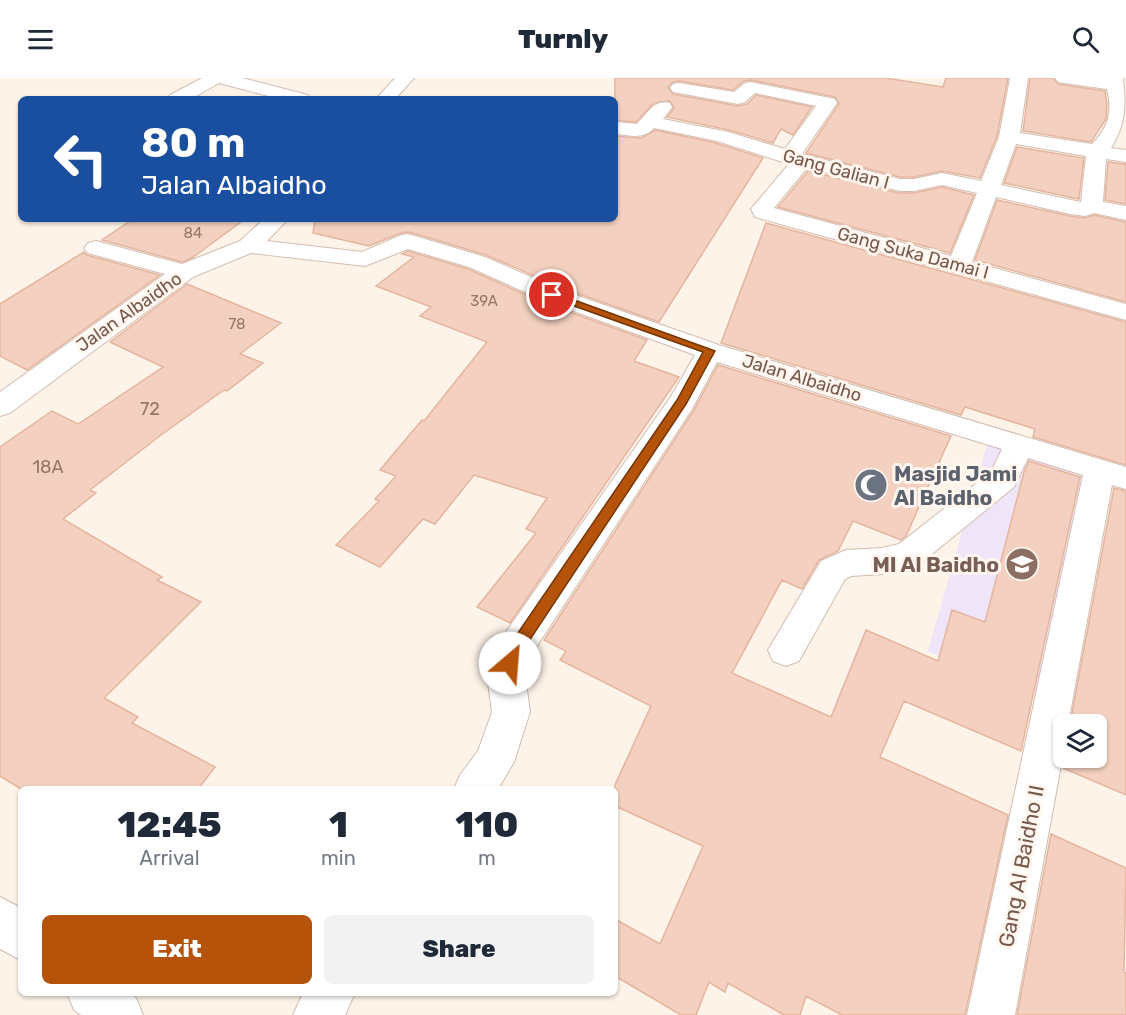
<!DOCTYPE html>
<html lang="en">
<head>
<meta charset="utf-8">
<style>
	body { margin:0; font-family:Rubik,sans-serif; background:#f2f2f3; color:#1f2937; height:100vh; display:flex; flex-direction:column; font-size:22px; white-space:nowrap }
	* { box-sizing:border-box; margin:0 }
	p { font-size:20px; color:#747a83 }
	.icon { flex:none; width:33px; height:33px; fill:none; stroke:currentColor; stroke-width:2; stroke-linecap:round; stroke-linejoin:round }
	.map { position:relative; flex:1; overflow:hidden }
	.sheet { position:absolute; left:18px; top:708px; width:600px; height:210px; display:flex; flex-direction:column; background:#fff; border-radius:9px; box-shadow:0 2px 4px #0004 }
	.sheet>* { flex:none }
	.banner { position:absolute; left:18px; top:18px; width:600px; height:126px; border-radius:9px; box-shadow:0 2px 4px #0004; background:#1a4fa0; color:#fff; overflow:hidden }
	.fabs { position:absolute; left:1053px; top:636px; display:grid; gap:12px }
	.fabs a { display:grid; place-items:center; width:54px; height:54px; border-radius:9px; background:#fff; box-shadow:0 2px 4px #0004; font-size:30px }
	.pin { position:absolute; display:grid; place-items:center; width:51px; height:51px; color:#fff; margin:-26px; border:3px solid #fff; border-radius:50%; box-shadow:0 2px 6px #0007 }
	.me { position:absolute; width:66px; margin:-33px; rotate:27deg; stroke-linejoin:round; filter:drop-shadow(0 0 4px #0008) }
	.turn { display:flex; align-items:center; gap:21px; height:126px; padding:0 24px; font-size:27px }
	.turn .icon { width:78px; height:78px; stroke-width:2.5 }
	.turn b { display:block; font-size:42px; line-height:51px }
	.eta { display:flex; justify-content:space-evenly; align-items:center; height:102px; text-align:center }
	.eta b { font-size:36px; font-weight:800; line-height:42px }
	.button { display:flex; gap:12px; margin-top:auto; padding:12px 24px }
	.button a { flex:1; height:69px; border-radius:9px; background:#b45309; color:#fff; font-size:24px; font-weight:800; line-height:69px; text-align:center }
	.button a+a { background:#f2f2f3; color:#1f2937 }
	header { display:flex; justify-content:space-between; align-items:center; height:78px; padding:0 24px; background:#fff; font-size:27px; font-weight:800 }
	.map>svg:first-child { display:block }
	.education { fill:#f0e4f9 }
	.building { fill:#f3d0bf; stroke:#e5b59f; stroke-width:1.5 }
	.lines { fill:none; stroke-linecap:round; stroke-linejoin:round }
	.minor-casing { stroke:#d2bcb0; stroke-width:2 }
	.minor { fill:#fff; fill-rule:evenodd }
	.route { fill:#b45309; stroke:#753606; stroke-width:1.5 }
	.labels { text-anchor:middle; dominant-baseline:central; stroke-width:6; stroke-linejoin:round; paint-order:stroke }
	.far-number-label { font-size:15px; fill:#977668 }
	.far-street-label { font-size:18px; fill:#78584b; stroke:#fff7ef }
	.number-label { font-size:18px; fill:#977668 }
	.worship-label { font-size:21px; font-weight:bold; fill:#5b616d; stroke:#fff7ef; text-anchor:start }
	.education-label { font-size:21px; font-weight:bold; fill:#785e54; stroke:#fff7ef; text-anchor:end }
	.street-label { font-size:21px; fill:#78584b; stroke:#fff7ef }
</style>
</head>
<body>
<header><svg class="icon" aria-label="menu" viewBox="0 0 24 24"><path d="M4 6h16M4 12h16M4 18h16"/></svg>Turnly<svg class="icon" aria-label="search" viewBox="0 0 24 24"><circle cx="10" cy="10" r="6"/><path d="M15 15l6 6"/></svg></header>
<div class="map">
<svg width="1126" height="937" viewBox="0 0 1126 937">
	<rect width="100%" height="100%" fill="#fdf3e8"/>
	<path class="education" d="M 989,360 L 1109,399 L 1063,628 L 928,573 Z"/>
	<path class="building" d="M 615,0 L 885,0 L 943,9 L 946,0 L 1008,0 L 997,58 L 980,100 L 942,93 L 914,99 L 900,99 L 806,75 L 839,26 L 835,19 L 751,2 L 744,3 L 733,12 L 679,3 L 673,4 L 668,9 L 673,16 L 738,28 L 747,26 L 756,17 L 812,29 L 793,57 L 781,51 L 773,65 L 729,52 L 667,39 L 674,30 L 670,23 L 654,25 L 636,44 L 615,42 Z
		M 1030,0 L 1053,0 L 1058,6 L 1105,13 L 1107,27 L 1106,41 L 1091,64 L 1023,53 Z
		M 655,52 L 716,65 L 763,80 L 659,244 L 562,210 L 486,177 L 416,156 L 408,154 L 398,156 L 369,168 L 313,155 L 315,141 L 615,141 L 615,58 L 641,60 Z
		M 1017,69 L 1084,80 L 1079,121 L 1004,105 Z
		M 1108,84 L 1126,86 L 1126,126 L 1105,122 Z
		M 808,93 L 899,115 L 914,115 L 942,109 L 974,117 L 950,175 L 778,129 Z
		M 997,122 L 1070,138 L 1085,140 L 1094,137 L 1126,144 L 1126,224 L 975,182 Z
		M 133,141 L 245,141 L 192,180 L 182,184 L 102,162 Z
		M 766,145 L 1126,244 L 1126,387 L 1033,359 L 1035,351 L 965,329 L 961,337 L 721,265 Z
		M 408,173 L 468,191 L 542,224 L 647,262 L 634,283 L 679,299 L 510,545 L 477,529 L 536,455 L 526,451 L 547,420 L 474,397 L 435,446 L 423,441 L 380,489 L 336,467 L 379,423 L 375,421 L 396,398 L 380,392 L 422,342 L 424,343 L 487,264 L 420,238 L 431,229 L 376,208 L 414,179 L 402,176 Z
		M 84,174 L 87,177 L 160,197 L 27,292 L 0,278 L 0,226 Z
		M 187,206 L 281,245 L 240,276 L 263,285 L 227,313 L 224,312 L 161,357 L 90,412 L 96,415 L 63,441 L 162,499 L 157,502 L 201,524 L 104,620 L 138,639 L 132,645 L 215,689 L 198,711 L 21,711 L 0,698 L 0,369 L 52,333 L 78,346 L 163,289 L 110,264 Z
		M 718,287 L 951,358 L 906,458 L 901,462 L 853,443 L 838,473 L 819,482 L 802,511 L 782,502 L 732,595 L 831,639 L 866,552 L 938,583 L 952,532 L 985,544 L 1024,394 L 1029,383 L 1080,399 L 1021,673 L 904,623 L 880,679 L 1008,737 L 965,937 L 842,937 L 806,918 L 800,937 L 784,937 L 728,905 L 725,914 L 709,904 L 696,937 L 681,937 L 615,898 L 615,841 L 660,866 L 703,768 L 615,728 L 615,707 L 651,628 L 560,582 L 566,573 L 544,562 L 694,332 Z
		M 1114,410 L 1126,413 L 1126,717 L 1063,690 L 1065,680 L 1096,680 L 1096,646 L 1070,646 Z
		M 1051,756 L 1126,790 L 1124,894 L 1126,895 L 1126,937 L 1017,937 Z"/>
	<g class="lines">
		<g class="minor-casing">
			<path id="minor" d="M 202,0 L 242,0 L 308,17 L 310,21 L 280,21 L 219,5 L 191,21 L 168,21 L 170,17 Z
				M 395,0 L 414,0 L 395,21 L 376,21 Z
				M 1010,0 L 1028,0 L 1020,55 L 1092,66 C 1108,50 1113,34 1107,11 L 1064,5 L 1058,4 L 1055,0 L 1123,0 C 1126,28 1126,46 1111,70 L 1126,72 L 1126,84 L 1106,81 L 1103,124 L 1126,128 L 1126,142 L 1094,135 L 1085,138 L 1070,136 L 996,119 L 972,184 L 1126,226 L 1126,242 L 755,139 L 751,131 L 789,86 L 717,63 L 654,50 C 644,62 629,57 615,56 L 615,44 L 637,46 C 647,36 654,21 670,25 L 672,29 L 663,41 L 728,54 L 785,71 L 816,28 L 755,15 L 745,24 L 738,26 L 679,15 L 673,14 L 670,10 L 673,6 L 679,5 L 734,14 L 745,5 L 751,4 L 835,21 L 837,25 L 802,76 L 900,101 L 914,101 L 942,95 L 981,103 L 999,59 ZM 1016,66 L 1086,78 L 1081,124 L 1001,107 ZM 807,90 L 900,113 L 914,113 L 942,107 L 977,115 L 951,178 L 774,130 Z
				M 264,141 L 288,141 L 267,163 L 362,174 L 399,158 L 407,156 L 415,158 L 485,179 L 561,212 L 719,267 L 1126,389 L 1126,411 L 1112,407 L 1068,646 L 1064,646 L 1064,671 L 1015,937 L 967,937 L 1083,397 L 1028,380 L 1014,409 L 921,485 L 882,496 L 851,498 L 845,501 L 799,583 L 786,588 L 773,583 L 768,572 L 821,483 L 846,472 L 882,470 L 899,466 L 991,394 L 1002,371 L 717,284 L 692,331 L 531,577 L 525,597 L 530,634 L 514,684 L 498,711 L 454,711 L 460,697 L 478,673 L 492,634 L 487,597 L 501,561 L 670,320 L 695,277 L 543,222 L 469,189 L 408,171 L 365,188 L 251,175 L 193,199 L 10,335 L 0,338 L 0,314 L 165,196 L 88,175 L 84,170 L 88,165 L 96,163 L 182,186 L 240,163 Z
				M 0,819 L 21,830 L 21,882 L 0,871 Z
				M 67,915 L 130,915 L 136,920 L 143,937 L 81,937 L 74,932 Z
				M 303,915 L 355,915 L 345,937 L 293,937 Z"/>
		</g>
		<use href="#minor" class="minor"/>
	</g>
	<path class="route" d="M 552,214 L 715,273 L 686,326 L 521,575 L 516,590 L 510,591 L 505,590 L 503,585 L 509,568 L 677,322 L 703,274 L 549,219 L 547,217 Z"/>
	<defs>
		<g id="mosque-disc" transform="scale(1.725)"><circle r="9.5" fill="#6b7280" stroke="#fff7ef"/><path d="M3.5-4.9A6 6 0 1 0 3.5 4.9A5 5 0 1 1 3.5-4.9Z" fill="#fff"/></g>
		<g id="school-disc" transform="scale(1.725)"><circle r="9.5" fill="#8d6e63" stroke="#fff7ef"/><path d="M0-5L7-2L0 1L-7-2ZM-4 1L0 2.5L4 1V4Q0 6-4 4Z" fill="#fff"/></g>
	</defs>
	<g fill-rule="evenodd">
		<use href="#mosque-disc" x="871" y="407"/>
		<use href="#school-disc" x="1022" y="486"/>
	</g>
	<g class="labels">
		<g class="far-number-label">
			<text x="193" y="155">84</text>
			<text x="484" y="223">39A</text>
			<text x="237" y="246">78</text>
		</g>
		<g class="far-street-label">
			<text transform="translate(836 91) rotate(15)">Gang Galian I</text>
			<text transform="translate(913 175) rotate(15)">Gang Suka Damai I</text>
			<text transform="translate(129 234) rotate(-35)">Jalan Albaidho</text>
			<text transform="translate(802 300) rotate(17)">Jalan Albaidho</text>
		</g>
		<g class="number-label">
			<text x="150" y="331">72</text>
			<text x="48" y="389">18A</text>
		</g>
		<g class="worship-label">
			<text x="894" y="395">Masjid Jami<tspan x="894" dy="24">Al Baidho</tspan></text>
		</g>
		<g class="education-label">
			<text x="999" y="486">MI Al Baidho</text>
		</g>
		<g class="street-label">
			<text transform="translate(1021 788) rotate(-79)">Gang Al Baidho II</text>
		</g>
	</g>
</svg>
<div class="fabs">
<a><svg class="icon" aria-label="layers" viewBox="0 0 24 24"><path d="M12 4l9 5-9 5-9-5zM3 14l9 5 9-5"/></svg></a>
</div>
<div class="pin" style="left:552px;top:217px;background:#d93025"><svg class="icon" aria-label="arrive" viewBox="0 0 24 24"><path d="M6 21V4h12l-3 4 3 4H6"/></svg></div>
<svg class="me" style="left:510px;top:585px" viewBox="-20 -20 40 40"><circle r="19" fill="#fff"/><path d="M0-13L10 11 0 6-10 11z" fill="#b45309"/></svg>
<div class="banner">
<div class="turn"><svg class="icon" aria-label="left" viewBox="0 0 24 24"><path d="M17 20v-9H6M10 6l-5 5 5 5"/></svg><div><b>80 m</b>Jalan Albaidho</div></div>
</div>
<section class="sheet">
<div class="eta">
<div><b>12:45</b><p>Arrival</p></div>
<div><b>1</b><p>min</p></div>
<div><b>110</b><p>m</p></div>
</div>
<div class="button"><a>Exit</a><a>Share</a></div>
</section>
</div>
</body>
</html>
